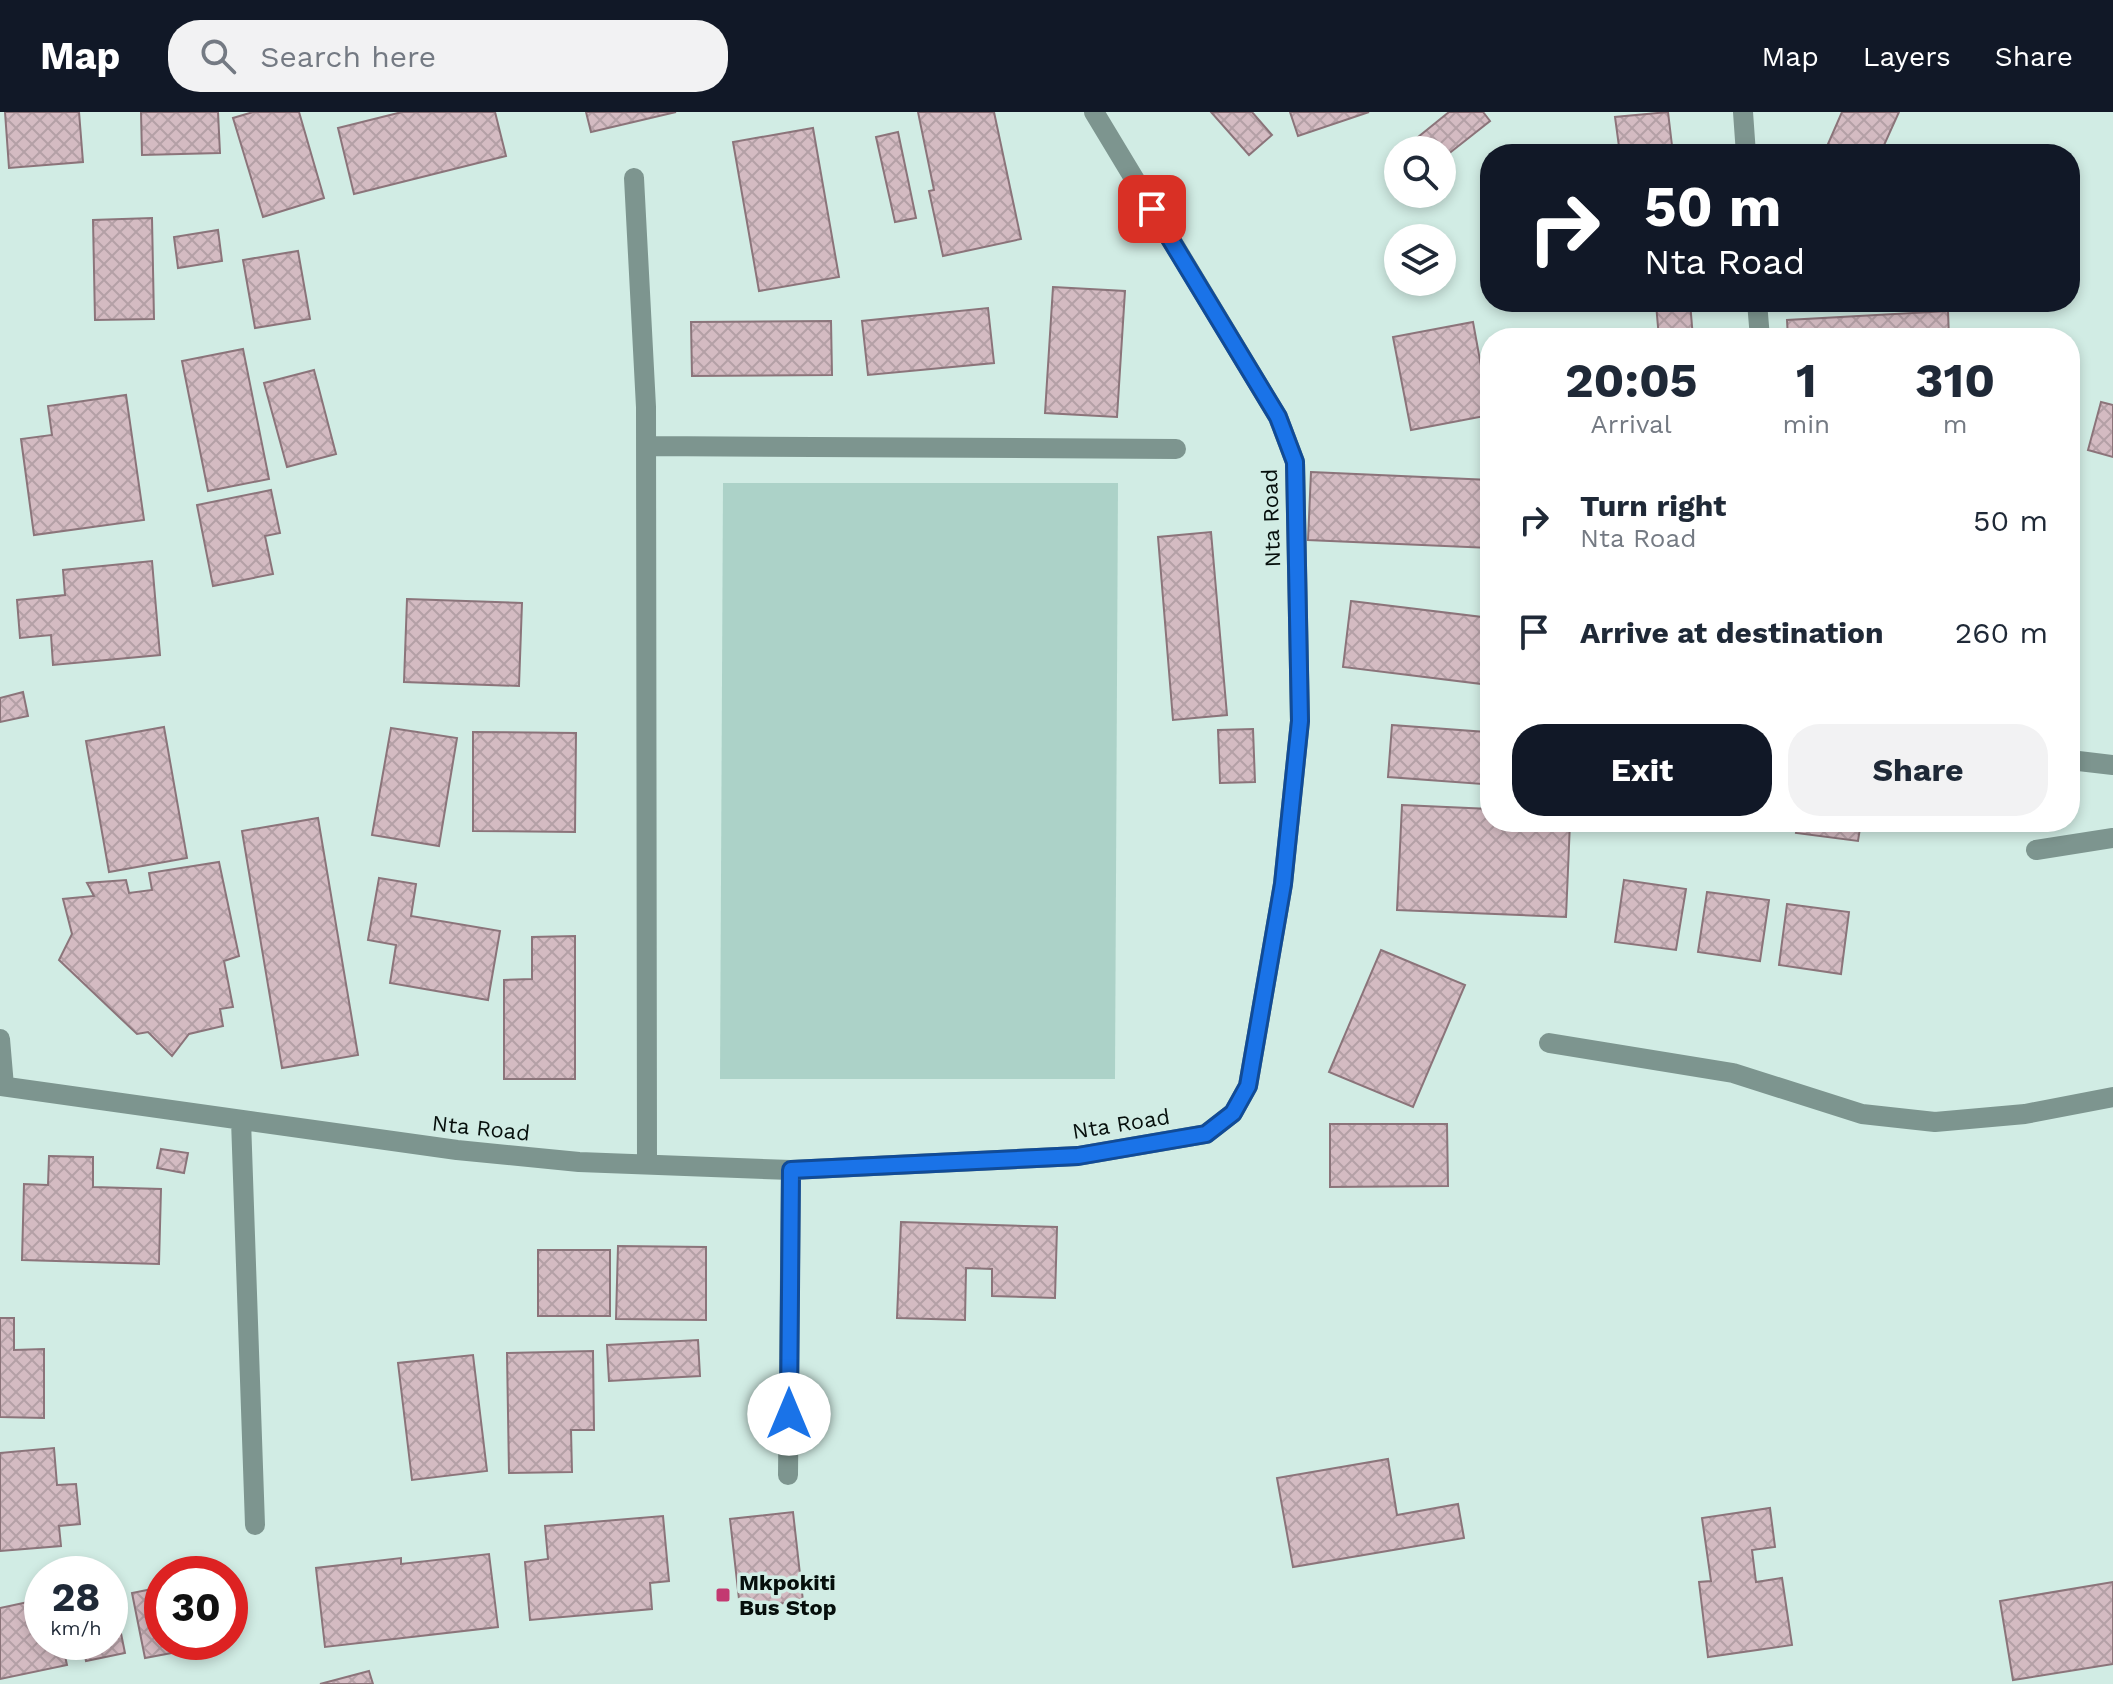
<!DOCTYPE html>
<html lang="en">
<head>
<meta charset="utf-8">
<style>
	body { margin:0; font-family:"Work Sans",sans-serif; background:#f2f2f3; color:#1f2937; height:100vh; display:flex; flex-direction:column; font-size:30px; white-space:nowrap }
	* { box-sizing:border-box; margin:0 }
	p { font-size:26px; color:#747a83 }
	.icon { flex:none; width:44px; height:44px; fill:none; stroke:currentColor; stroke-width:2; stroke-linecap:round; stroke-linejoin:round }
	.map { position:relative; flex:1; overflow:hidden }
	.sheet { position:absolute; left:1480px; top:216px; width:600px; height:504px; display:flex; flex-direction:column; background:#fff; border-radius:32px; box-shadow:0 4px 12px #0003 }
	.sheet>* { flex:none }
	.banner { position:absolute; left:1480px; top:32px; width:600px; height:168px; border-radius:32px; box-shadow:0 4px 12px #0003; background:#111827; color:#fff; overflow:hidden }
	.fabs { position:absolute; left:1384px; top:24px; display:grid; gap:16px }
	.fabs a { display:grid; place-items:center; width:72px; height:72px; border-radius:50%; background:#fff; box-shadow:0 4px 12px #0003; font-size:40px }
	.speed { position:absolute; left:24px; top:1444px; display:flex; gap:16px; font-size:40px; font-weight:700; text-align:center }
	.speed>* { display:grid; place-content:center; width:104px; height:104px; border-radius:50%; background:#fff; box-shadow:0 4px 12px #0003; line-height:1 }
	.speed small { font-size:20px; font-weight:400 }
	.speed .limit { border:12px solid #d22; background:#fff; color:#111 }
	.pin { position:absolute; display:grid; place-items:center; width:68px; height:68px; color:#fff; margin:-34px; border-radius:16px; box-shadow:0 4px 12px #0006 }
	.me { position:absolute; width:88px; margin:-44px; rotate:0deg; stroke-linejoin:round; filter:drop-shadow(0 0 6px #0008) }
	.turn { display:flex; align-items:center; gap:28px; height:168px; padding:0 32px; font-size:36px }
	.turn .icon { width:104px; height:104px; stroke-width:2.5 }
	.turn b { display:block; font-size:56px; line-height:68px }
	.eta { display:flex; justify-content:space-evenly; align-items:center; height:136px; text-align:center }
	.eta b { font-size:48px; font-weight:700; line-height:56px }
	.primary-button { display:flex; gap:16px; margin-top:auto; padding:16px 32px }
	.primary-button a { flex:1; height:92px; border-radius:32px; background:#111827; color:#fff; font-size:32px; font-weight:700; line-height:92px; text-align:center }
	.primary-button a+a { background:#f2f2f3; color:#1f2937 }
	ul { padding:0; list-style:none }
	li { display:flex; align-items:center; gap:24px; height:112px; padding:0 32px }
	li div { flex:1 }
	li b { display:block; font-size:30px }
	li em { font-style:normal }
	header { display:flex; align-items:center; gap:48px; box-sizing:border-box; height:112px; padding:0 40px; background:#111827; color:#fff }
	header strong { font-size:38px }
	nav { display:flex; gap:44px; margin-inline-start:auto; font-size:28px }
	.search { width:560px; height:72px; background:#f2f2f3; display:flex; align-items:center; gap:20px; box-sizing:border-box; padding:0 28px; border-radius:32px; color:#747a83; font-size:30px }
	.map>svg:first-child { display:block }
	.park { fill:#acd2c8 }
	.building { fill:url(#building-cross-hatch); stroke:#8b747a; stroke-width:2 }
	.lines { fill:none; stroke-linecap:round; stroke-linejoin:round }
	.street { stroke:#7d958f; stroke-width:20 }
	.route-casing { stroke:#114b97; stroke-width:20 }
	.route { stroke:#1a73e8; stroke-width:14 }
	.poi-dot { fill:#c33971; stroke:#d1ece4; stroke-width:3 }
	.labels { text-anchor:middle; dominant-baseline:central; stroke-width:7; stroke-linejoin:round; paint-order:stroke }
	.street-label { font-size:22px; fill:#060f0c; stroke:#d1ece4 }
	.poi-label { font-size:22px; font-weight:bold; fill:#060f0c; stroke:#d1ece4; text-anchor:start }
</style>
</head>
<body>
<header>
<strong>Map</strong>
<div class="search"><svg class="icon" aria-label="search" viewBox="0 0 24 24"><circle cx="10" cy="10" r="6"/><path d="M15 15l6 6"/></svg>Search here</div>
<nav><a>Map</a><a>Layers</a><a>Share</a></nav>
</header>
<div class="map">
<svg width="2113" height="1572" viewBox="0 0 2113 1572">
	<defs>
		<pattern id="building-cross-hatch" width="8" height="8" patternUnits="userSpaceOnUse" patternTransform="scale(2)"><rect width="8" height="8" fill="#d4bbc2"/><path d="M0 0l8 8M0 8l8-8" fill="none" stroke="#b4a0a6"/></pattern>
	</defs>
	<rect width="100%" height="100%" fill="#d1ece4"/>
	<path class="park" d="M 723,371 L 1118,371 L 1115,967 L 720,967 Z"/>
	<path class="building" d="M 5,0 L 79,0 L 83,50 L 9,56 Z
		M 141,0 L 218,0 L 220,41 L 142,43 Z
		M 253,0 L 299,0 L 324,86 L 263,105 L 233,6 Z
		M 402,0 L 495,0 L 506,44 L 354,82 L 338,16 Z
		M 586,0 L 676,0 L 591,20 Z
		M 918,0 L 994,0 L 1021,127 L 943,144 L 929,79 L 934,78 Z
		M 1211,0 L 1252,0 L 1272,23 L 1249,43 Z
		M 1290,0 L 1369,0 L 1298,24 Z
		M 1449,0 L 1483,0 L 1490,9 L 1442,47 L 1442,38 L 1402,38 Z
		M 1668,0 L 1673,42 L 1620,42 L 1615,5 Z
		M 1842,0 L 1899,0 L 1880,42 L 1851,42 L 1828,32 Z
		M 813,16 L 839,165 L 759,179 L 733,30 Z
		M 898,20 L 916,106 L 895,110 L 876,25 Z
		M 152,106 L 154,207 L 95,208 L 93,108 Z
		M 218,118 L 222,149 L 178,156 L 174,125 Z
		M 298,139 L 310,207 L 255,216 L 243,148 Z
		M 1053,175 L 1125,179 L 1117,305 L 1045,301 Z
		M 1690,190 L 1693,226 L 1659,226 L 1656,192 Z
		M 988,196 L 994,251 L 868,263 L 862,209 Z
		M 1948,199 L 1949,226 L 1788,226 L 1787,208 Z
		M 831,209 L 832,263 L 692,264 L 691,210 Z
		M 1473,210 L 1490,303 L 1411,318 L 1393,225 Z
		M 243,237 L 269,367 L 208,379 L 182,249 Z
		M 314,258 L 336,342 L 287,355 L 264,271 Z
		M 126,283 L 144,408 L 34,423 L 21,327 L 52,323 L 48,294 Z
		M 2101,290 L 2113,293 L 2113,345 L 2088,338 Z
		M 1311,360 L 1490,368 L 1490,436 L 1308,428 Z
		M 271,378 L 280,421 L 265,424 L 273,462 L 213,474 L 197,393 Z
		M 1211,420 L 1227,603 L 1173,608 L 1158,425 Z
		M 152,449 L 160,543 L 53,553 L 51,523 L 20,526 L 17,488 L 65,483 L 63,458 Z
		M 407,487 L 522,491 L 519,574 L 404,570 Z
		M 1351,489 L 1490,506 L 1490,573 L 1343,555 Z
		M 23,580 L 28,604 L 0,610 L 0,586 Z
		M 1392,613 L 1486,620 L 1482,672 L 1388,665 Z
		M 164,615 L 187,746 L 109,760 L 86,629 Z
		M 391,616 L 457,626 L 439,734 L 372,723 Z
		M 1253,617 L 1255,670 L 1220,671 L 1218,618 Z
		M 473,620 L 576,621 L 575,720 L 473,719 Z
		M 1402,693 L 1490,697 L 1490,710 L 1570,710 L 1566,805 L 1397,798 Z
		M 318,706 L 358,943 L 282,956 L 242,719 Z
		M 1725,710 L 1780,710 L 1779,718 Z
		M 1798,710 L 1861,710 L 1858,729 L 1796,721 Z
		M 219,750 L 239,844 L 224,849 L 233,895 L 220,897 L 223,914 L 189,922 L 172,944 L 148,920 L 137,922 L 59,848 L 72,822 L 63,787 L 94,784 L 87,771 L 126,768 L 129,781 L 152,778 L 149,761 Z
		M 379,766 L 416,772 L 411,804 L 500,819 L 488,888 L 390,871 L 396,833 L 368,828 Z
		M 1624,768 L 1686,777 L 1676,838 L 1615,830 Z
		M 1707,780 L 1769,788 L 1760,849 L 1698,840 Z
		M 1787,792 L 1849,800 L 1841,862 L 1779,853 Z
		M 575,824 L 575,967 L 504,967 L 504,868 L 532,867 L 532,825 Z
		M 1381,838 L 1465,873 L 1413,995 L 1329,960 Z
		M 1330,1012 L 1447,1012 L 1448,1074 L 1330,1075 Z
		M 161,1037 L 188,1041 L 184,1061 L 157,1056 Z
		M 49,1044 L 93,1045 L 93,1075 L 161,1077 L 159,1152 L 22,1148 L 24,1072 L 48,1073 Z
		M 901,1110 L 1057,1115 L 1055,1186 L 992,1184 L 992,1157 L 966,1156 L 965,1208 L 897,1206 Z
		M 618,1134 L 706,1135 L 706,1208 L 616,1207 Z
		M 538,1138 L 610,1138 L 610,1204 L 538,1204 Z
		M 0,1206 L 14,1206 L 14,1238 L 44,1237 L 44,1306 L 0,1305 Z
		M 698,1228 L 700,1264 L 609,1269 L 607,1233 Z
		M 593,1239 L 594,1318 L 571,1318 L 572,1360 L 509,1361 L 507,1241 Z
		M 473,1243 L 487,1359 L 412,1368 L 398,1251 Z
		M 54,1336 L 57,1373 L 76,1372 L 80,1412 L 59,1414 L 61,1434 L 0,1439 L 0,1341 Z
		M 1388,1347 L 1397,1403 L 1458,1392 L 1464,1426 L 1293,1455 L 1277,1366 Z
		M 1770,1396 L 1775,1435 L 1752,1438 L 1756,1470 L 1782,1466 L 1792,1533 L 1708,1545 L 1699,1470 L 1711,1469 L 1702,1406 Z
		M 793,1400 L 803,1489 L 740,1496 L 730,1407 Z
		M 663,1404 L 669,1469 L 650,1471 L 652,1497 L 530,1508 L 525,1450 L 548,1447 L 545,1414 Z
		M 489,1442 L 498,1515 L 325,1535 L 316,1456 L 401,1446 L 401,1452 Z
		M 2113,1470 L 2113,1552 L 2013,1568 L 2000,1489 Z
		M 162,1475 L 162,1530 L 213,1530 L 214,1533 L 145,1546 L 132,1481 Z
		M 113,1482 L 125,1541 L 86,1549 L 82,1530 L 110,1530 L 110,1483 Z
		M 42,1487 L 42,1530 L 62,1530 L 67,1553 L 0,1567 L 0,1496 Z
		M 369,1559 L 373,1572 L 320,1572 Z"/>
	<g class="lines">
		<path class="street" d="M 1743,0 L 1746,42
			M 634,66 L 646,295 L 647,1052
			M 1757,190 L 1760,226
			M 647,334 L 1176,337
			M 2070,648 L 2113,653
			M 2036,738 L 2113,726
			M 0,927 L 4,974
			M 1549,931 L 1733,961 L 1862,1002 L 1935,1010 L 2025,1002 L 2113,985
			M 0,974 L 457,1038 L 579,1050 L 791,1058 L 1078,1044 L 1206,1022 L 1233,1001 L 1248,974 L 1283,772 L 1300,609 L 1295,350 L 1278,305 L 1094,0
			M 241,1008 L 255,1413
			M 788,1363 L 791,1058"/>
	</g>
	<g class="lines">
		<g class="route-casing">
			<path id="route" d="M 789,1302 L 791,1058 L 1078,1044 L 1206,1022 L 1233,1001 L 1248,974 L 1283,772 L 1300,609 L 1295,350 L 1278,305 L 1152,97"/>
		</g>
		<use href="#route" class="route"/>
	</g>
	<rect class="poi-dot" x="715" y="1475" width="16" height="16" rx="4"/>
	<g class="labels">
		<g class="street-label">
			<text transform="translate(1271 406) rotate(-92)">Nta Road</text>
			<text transform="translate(1121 1012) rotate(-9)">Nta Road</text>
			<text transform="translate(481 1016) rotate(6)">Nta Road</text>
		</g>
		<g class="poi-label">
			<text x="739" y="1470">Mkpokiti<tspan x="739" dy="25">Bus Stop</tspan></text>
		</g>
	</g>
</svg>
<div class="fabs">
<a><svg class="icon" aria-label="search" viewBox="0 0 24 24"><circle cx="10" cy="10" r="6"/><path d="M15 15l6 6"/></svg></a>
<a><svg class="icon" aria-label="layers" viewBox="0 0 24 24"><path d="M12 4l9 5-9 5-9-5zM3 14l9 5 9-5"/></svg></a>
</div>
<div class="speed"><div>28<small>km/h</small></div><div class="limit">30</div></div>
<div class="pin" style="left:1152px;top:97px;background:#d93025"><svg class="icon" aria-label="arrive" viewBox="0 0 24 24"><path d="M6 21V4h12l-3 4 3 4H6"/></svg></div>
<svg class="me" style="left:789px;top:1302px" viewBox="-20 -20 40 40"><circle r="19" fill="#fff"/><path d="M0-13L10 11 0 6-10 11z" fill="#1a73e8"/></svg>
<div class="banner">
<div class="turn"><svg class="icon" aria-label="right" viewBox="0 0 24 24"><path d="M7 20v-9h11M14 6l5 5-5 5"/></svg><div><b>50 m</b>Nta Road</div></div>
</div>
<section class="sheet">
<div class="eta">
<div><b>20:05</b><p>Arrival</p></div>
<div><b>1</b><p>min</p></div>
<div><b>310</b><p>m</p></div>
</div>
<ul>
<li><svg class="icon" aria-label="right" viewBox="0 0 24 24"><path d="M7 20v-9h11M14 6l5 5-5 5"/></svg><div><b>Turn right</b><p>Nta Road</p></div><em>50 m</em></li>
<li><svg class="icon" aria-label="arrive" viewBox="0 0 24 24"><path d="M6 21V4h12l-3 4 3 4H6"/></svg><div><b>Arrive at destination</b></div><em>260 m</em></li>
</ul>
<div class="primary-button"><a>Exit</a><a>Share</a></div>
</section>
</div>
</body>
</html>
